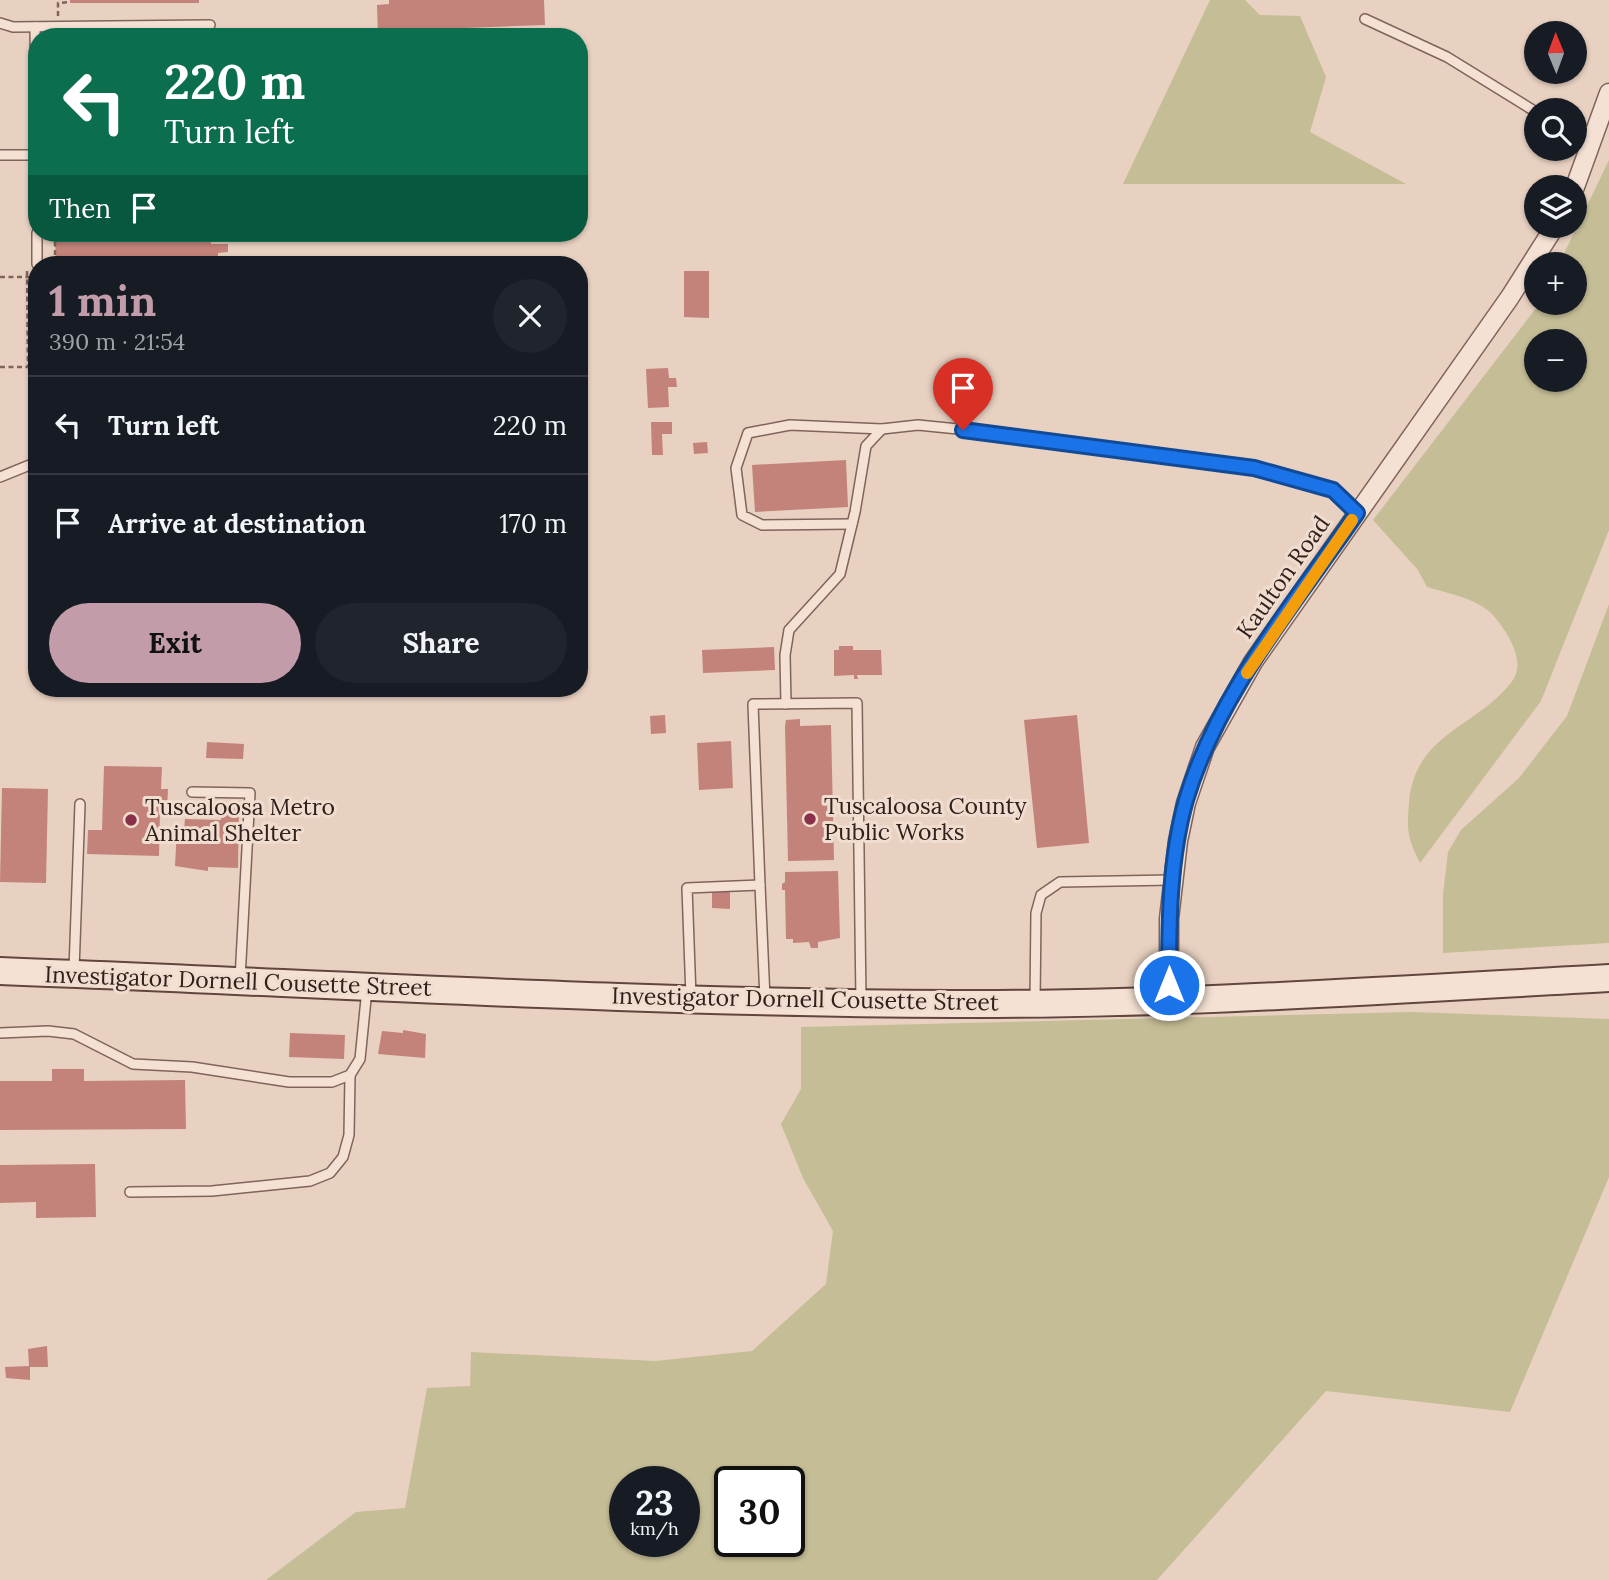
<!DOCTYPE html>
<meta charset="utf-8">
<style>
body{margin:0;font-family:Lora,serif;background:#20242c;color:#f1f3f6;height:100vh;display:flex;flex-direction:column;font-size:26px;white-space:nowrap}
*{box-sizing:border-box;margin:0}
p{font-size:23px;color:#9ea1a6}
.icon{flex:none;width:38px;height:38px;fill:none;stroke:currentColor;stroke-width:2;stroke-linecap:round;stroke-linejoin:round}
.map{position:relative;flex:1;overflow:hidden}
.panel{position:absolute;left:28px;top:256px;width:560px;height:441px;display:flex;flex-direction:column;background:#171b24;border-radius:28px;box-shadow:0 2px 5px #0004}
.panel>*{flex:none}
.guide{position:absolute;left:28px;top:28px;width:560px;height:214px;border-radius:28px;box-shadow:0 2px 5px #0004;background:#0b6e4f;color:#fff;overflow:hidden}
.needle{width:46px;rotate:359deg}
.fabs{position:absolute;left:1524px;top:21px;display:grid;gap:14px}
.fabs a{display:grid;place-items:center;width:63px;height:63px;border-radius:50%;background:#171b24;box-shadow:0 2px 5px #0004;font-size:35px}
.speed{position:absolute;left:609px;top:1466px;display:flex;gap:14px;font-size:35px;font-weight:700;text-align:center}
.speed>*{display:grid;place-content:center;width:91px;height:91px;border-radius:50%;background:#171b24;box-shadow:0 2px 5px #0004;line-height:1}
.speed small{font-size:18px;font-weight:400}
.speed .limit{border:4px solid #111;border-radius:10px;background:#fff;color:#111}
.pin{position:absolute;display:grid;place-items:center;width:60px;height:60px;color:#fff;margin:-72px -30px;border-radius:50% 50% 50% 0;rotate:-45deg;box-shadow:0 0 7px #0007}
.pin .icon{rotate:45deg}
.me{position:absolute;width:77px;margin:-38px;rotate:0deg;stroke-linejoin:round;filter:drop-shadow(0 0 5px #0008)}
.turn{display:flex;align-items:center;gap:24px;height:147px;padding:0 21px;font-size:32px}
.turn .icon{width:91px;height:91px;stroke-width:2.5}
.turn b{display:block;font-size:49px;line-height:60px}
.then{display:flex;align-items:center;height:66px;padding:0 21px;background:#0003;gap:14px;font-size:26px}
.round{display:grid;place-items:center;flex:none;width:74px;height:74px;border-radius:37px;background:#20242c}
.overview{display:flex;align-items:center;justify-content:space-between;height:119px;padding:0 21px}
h1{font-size:42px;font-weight:700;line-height:52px;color:#c29ca9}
.primary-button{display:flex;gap:14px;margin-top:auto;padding:14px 21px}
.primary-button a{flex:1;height:80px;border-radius:42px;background:#c29ca9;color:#111;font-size:28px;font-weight:700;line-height:80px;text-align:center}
.primary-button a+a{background:#20242c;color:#f1f3f6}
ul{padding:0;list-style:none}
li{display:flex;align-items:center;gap:21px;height:98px;padding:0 21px;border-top:2px solid #363941}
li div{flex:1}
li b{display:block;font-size:26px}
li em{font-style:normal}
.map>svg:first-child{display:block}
.green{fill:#c5bd96;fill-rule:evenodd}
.building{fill:#c3837a}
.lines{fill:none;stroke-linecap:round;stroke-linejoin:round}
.lane-casing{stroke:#80635a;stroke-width:12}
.street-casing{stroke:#80635a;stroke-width:21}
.secondary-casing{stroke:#62453e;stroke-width:30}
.path{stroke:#80635a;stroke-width:2.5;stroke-dasharray:5 3.5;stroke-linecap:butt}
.lane{stroke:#f4e1d3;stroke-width:9}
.street{stroke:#f4e1d3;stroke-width:18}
.secondary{stroke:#f4e1d3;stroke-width:26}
.route-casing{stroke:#114b97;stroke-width:18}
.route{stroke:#1a73e8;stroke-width:12}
.slow{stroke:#f59e0b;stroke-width:12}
.poi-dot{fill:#89314b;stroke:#f1ddcf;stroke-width:2.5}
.labels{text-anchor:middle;stroke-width:6;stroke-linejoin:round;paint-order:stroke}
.street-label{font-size:23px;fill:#31211d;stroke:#f1ddcf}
.poi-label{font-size:23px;fill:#31211d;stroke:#f1ddcf;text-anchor:start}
</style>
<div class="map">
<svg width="1609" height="1580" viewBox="0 0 1609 1580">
<rect width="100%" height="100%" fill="#e8d1c1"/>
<g class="green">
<polygon points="1210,0 1245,0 1260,15 1300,16 1326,77 1310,132 1406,184 1123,184"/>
<path d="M 1609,160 L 1609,530 L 1541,701 L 1420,863 C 1407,836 1407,832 1409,802 C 1415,732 1479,727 1513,680 C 1527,660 1505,628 1491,613 C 1475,598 1447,593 1427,587 L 1418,570 L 1373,520 L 1540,303 L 1575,303 L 1575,264 L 1559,264 ZM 1536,341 L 1575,341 L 1575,380 L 1536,380 Z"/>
<polygon points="1609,604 1609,943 1443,953 1443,895 1448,852 1461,830 1519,778 1567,716"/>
<path d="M 1411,1012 L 1609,1019 L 1609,1177 L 1510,1412 L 1326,1391 L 1157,1580 L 266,1580 L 356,1512 L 405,1508 L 427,1388 L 470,1386 L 471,1352 L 655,1361 L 752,1351 L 826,1284 L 833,1231 L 803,1178 L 781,1124 L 801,1089 L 801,1027 ZM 625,1482 L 684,1482 L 684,1542 L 625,1542 ZM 730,1482 L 789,1482 L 789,1542 L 730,1542 Z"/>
</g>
<g class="building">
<rect x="70" y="0" width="129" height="3"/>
<polygon points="389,0 544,0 545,25 464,28 464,37 378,37 377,5 389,4"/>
<polygon points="81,233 202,233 202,237 211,237 211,244 228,244 228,252 218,253 218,264 56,264 55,235"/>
<polygon points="684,271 709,271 709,318 684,317"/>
<polygon points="668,368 669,378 676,378 677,387 668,387 669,407 648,408 646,369"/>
<polygon points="651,422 672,422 672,434 662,434 663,455 652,455"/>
<polygon points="707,442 708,453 694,454 693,443"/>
<polygon points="846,460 848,507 755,512 752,465"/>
<polygon points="839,646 853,646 853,650 881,650 882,675 857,675 858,679 854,679 854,675 834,676 834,650 839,650"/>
<polygon points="774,647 775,670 703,673 702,650"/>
<polygon points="665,715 666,733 651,734 650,716"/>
<polygon points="1077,715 1089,843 1037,848 1024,720"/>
<polygon points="800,719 800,726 831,725 834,860 788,861 785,726 786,720"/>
<polygon points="731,741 733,788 699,790 697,743"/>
<polygon points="207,742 244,744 243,759 206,758"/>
<polygon points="104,766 162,767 161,789 168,789 167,811 160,810 159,856 87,854 88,830 102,830"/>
<polygon points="2,788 48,789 46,883 0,882"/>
<polygon points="222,807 239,808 238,868 208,867 208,871 175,866 177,828 184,829 185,819 221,820"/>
<polygon points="838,871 840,938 818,942 818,948 811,948 809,942 793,943 793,939 786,939 785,890 782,890 782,884 785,882 785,872"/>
<polygon points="712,892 730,892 730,909 712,908"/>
<polygon points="403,1030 426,1034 425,1058 378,1054 382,1031 403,1033"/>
<polygon points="290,1033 345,1035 344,1059 289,1057"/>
<polygon points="52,1069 84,1069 84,1081 185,1080 186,1129 0,1130 0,1081 52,1081"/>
<polygon points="95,1164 96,1217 36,1218 36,1202 0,1203 0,1165"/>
<polygon points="47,1346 48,1367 30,1367 30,1380 6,1378 5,1367 29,1366 28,1349"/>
</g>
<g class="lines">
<g class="lane-casing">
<g id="lane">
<polyline points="1365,19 1447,57 1536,112"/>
<polyline points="0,23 13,27 210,25"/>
<polyline points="35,27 37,206"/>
<polyline points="1575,127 1594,134"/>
<polyline points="0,155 36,155"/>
<polyline points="37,233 37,264"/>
<polyline points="0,477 37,462"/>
<polyline points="852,524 762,525 742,515 736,468 748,433 790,425 882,429 918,425 1008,434 1254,468 1333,490 1357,513"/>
<polyline points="786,704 785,655 789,630 840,574 855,512 866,446 882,429"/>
<polyline points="192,792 250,793 240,979"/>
<polyline points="760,885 753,704 857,703 861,1001"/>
<polyline points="74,970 80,804"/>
<polyline points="691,997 687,888 760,885 765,999"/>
<polyline points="1035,1001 1036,913 1041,895 1060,882 1172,880"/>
<polyline points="0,1033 48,1031 74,1034 133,1064 192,1067 289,1082 332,1082 350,1075 360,1059 367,989"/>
<polyline points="130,1192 212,1191 310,1181 330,1173 343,1157 349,1135 350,1075"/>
</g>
</g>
<g class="street-casing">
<g id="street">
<polyline points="1575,187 1609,93"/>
<polyline points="1169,1001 1169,919 1178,841 1186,803 1205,747 1253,662 1510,297 1555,226"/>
</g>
</g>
<g class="secondary-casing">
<path id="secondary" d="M 0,971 C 318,983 636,1003 954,1004 C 1173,1005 1391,990 1609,978"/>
</g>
<g class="path">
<polyline points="58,16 58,3 70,2"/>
<polyline points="55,233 55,264"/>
<polyline points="0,277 35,277"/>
<polyline points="0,367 28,367 27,270"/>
</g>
<use href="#lane" class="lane"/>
<use href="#street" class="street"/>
<use href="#secondary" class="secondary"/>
</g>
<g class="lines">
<g class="route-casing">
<path id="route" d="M 963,430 L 1254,468 L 1333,490 L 1357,513 C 1294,604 1218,693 1186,800 C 1169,860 1169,924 1169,985"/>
</g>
<use href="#route" class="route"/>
<polyline class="slow" points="1247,673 1352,520"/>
</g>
<g class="poi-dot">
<circle cx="810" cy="819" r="7"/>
<circle cx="131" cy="820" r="7"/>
</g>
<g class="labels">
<g class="street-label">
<text transform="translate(1283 577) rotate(-55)" y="8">Kaulton Road</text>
<text transform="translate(238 981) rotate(2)" y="8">Investigator Dornell Cousette Street</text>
<text transform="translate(805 999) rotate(1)" y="8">Investigator Dornell Cousette Street</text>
</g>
<g class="poi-label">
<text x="824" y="814">Tuscaloosa County<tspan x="824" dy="26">Public Works</tspan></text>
<text x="145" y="815">Tuscaloosa Metro<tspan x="145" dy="26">Animal Shelter</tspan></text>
</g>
</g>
</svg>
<div class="fabs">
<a><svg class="needle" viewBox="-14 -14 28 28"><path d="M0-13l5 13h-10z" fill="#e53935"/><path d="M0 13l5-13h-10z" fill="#9ea1a6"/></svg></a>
<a><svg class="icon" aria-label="search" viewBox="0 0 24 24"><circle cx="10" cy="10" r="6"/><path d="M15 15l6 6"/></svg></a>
<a><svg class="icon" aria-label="layers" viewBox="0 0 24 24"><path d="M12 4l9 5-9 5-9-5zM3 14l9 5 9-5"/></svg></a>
<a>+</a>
<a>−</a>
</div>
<div class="speed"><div>23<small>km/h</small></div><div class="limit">30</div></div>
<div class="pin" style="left:963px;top:430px;background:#d93025"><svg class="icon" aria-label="arrive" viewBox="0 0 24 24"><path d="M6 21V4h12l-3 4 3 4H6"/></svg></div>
<svg class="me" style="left:1169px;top:985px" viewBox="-20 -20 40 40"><circle r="17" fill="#1a73e8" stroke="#fff" stroke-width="3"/><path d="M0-11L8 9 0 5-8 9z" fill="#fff"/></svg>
<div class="guide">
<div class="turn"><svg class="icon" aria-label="left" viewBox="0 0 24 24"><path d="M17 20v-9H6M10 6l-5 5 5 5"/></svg><div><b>220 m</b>Turn left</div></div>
<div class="then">Then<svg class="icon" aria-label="arrive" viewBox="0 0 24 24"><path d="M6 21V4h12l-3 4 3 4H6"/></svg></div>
</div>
<section class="panel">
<div class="overview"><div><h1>1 min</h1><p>390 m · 21:54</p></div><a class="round"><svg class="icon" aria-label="close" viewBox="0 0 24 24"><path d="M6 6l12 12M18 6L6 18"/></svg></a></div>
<ul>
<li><svg class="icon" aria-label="left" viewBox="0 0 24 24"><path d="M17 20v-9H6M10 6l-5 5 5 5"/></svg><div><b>Turn left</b></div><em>220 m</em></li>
<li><svg class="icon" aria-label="arrive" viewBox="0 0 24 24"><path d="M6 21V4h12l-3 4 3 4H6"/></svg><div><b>Arrive at destination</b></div><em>170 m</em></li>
</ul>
<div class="primary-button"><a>Exit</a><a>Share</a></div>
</section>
</div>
